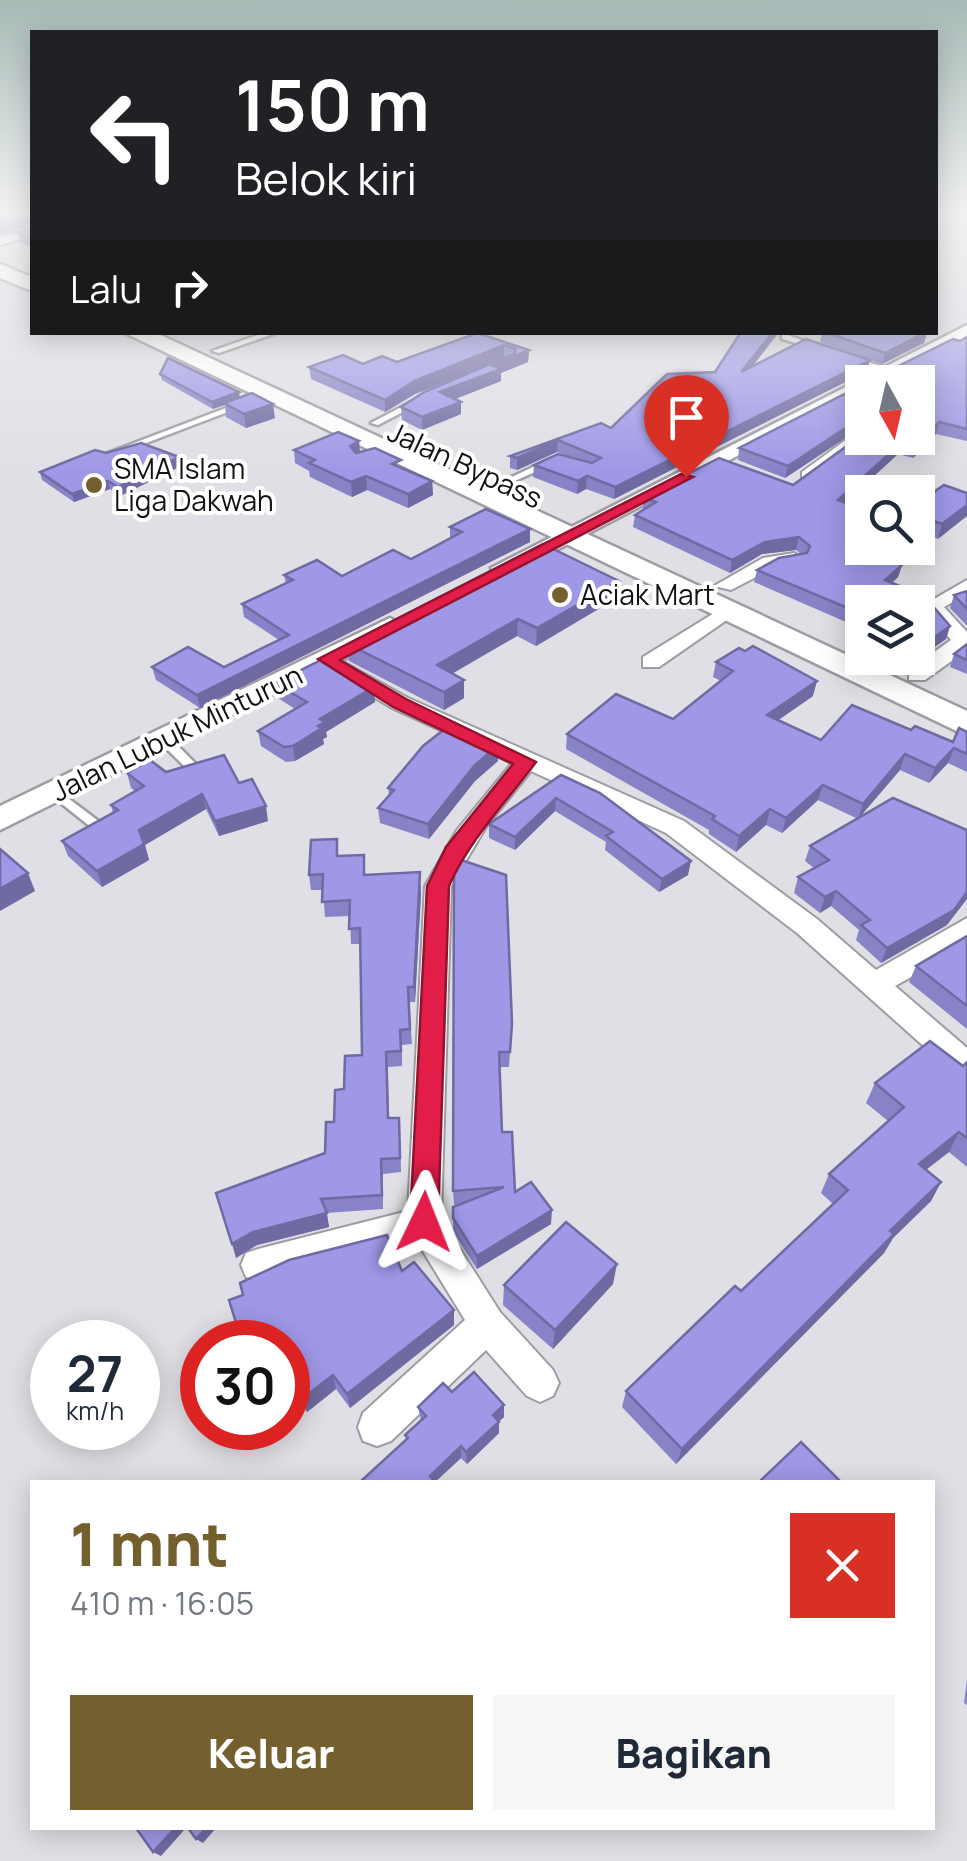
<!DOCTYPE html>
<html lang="id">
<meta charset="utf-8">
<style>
body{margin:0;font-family:Manrope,sans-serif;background:#f6f6f7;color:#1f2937;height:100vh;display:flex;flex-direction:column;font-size:38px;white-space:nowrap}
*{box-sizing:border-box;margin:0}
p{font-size:32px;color:#747a83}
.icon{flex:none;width:55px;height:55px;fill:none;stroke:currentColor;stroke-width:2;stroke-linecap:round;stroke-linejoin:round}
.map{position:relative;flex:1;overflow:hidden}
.panel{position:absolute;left:30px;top:1480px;width:905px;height:350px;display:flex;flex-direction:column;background:#fff;border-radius:0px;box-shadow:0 5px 25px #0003}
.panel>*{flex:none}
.guide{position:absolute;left:30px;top:30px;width:908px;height:305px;border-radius:0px;box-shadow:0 5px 25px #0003;background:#202124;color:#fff;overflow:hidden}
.needle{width:65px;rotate:172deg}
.fabs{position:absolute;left:845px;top:365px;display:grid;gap:20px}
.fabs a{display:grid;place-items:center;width:90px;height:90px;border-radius:0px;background:#fff;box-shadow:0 5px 25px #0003;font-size:50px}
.speed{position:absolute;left:30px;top:1320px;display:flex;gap:20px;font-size:50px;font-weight:700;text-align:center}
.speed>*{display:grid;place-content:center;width:130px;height:130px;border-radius:50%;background:#fff;box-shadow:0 5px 25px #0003;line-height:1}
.speed small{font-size:25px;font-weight:400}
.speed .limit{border:15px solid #d22;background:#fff;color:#111}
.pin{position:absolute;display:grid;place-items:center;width:85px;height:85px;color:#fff;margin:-102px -42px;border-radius:50% 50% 50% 0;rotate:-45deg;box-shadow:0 0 10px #0007}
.pin .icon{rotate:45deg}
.me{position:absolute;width:110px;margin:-55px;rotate:2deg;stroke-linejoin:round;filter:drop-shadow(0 0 8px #0008)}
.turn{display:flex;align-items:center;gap:35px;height:210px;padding:0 40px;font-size:45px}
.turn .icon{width:130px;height:130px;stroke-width:2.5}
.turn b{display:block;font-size:70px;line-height:85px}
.then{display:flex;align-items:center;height:95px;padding:0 40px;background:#0003;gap:20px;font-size:38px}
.round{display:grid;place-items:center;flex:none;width:105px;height:105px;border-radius:0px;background:#f6f6f7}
.overview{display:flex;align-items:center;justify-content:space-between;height:170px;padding:0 40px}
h1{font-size:60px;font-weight:800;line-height:75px;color:#74602f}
.action{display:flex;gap:20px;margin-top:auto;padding:20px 40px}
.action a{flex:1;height:115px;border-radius:0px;background:#74602f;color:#fff;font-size:40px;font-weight:800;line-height:115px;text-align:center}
.action a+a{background:#f6f6f7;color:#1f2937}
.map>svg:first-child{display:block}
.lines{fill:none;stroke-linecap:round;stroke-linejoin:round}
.service-casing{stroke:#9d9ca2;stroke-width:5}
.minor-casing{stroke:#9d9ca2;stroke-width:4}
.tertiary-casing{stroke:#9d9ca2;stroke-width:5}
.trunk-casing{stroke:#9d9ca2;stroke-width:5}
.service{fill:#fff;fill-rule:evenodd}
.minor{fill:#fff;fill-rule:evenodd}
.tertiary{fill:#fff;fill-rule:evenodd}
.trunk{fill:#fff;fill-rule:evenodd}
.wall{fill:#8883c7}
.shaded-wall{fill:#6f6aa2}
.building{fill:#9e98e7;stroke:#6f6aa2;stroke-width:2.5}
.route{fill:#e11d48;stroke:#92132f;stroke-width:2.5}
.poi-dot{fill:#74602f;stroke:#fff;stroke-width:4}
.labels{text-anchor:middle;stroke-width:8;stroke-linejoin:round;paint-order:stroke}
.far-street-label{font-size:28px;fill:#121214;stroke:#fff}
.far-poi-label{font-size:28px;fill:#121214;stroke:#fff;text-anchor:start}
</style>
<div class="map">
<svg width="967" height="1861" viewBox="0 0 967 1861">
<rect width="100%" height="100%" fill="#dfdfe5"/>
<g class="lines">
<g class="service-casing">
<g id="service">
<polygon points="267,332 279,332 219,353 212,351"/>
<polygon points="782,335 788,335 820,347 816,349 782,339"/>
<polygon points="851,357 891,369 892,371 888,373 848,361 848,357"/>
<polygon points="411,402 418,404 378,425 371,423"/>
<polygon points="239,403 246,405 107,458 100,456"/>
<polygon points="550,459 554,462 553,464 508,484 501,482"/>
<polygon points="166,737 170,738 199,767 201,770 199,773 191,773 162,744 160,741"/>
<polygon points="56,789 105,826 107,829 105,832 97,832 52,796 50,793 52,790"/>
</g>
</g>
<g class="minor-casing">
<g id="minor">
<polygon points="32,229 32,236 0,245 0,237"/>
<polygon points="862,428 862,438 867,438 814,480 802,480 802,472"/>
<polygon points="794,553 804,559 801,563 775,567 731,590 714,586 763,558"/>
<polygon points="967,580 967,594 944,607 967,632 967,650 925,680 909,680 909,670 951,640 922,606"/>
<polygon points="724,607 734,613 731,617 659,667 643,667 643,657"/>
<polygon points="327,653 408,698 684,821 817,919 876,970 967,918 967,946 895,986 967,1048 967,1078 956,1075 797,933 666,833 531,771 486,827 451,886 441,1219 500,1312 553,1370 559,1383 553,1396 540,1402 527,1396 486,1350 391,1441 377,1446 363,1441 358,1427 363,1413 465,1320 416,1240 258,1281 246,1277 241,1265 246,1253 258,1249 408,1211 425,886 457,830 512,763 392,708 319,664 316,659"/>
</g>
</g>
<g class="tertiary-casing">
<g id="tertiary">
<polygon points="967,325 967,337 878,382 862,382 862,391 512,573 494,573 491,568"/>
<polygon points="390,618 403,626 399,632 0,830 0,806"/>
</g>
</g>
<g class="trunk-casing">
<g id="trunk">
<polygon points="0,264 32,277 32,291 0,278"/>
<polygon points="123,332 154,332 967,711 967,736"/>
</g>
</g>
<use href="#service" class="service"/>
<use href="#minor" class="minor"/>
<use href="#tertiary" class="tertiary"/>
<use href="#trunk" class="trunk"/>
</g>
<g class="wall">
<polygon points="32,210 32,247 21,243 18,233 32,229"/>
<polygon points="741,332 779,332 753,366 867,371 614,499 586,489 577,494 533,477 534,465 567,456 557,452 517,470 510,468 510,456 601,423 611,428 715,372"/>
<polygon points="822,332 927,332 924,343 882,364 820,342"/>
<polygon points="477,333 529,350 528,362 501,373 501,381 455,399 461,402 461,414 422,430 402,420 401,407 505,358 415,394 385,412 311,379 309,367 397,362"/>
<polygon points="967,337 967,441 936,434 913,458 898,454 845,502 862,548 885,548 875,555 902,565 898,577 892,583 950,626 946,639 923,655 918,652 918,602 862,602 862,629 754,582 757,570 801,554 796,550 762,554 730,573 633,527 635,515 643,510 643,497 793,485 862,435 918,438 882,374"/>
<polygon points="160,374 240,398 275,418 246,428 226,417 225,405 213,409 162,380"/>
<polygon points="862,385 862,427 785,478 738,460 739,448"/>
<polygon points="359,441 360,452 432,481 433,495 408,508 367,490 352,497 310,477 309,471 295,463 294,450"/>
<polygon points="181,466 120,496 110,489 74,502 42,480 40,472"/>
<polygon points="918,492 931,494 967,493 938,539 918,531"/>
<polygon points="450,527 530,529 530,542 200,708 156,680 152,667 224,667 279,640 244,617 242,604 286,584 284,575 342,576 411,559 450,538"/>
<polygon points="967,591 967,626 950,608 954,595"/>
<polygon points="617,598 536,646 517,636 452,674 464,680 464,698 444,710 349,661 348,644"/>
<polygon points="967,644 967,674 950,667 954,654"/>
<polygon points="716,662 813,696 778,720 821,740 911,730 953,742 967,732 967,772 948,763 929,783 900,770 859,818 947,925 881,963 856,940 859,930 831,906 820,913 794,893 798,877 814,868 805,861 810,846 858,819 818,800 782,833 766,825 736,852 709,834 709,830 566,749 567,734 673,719 721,681 713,677"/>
<polygon points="275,683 375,702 326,732 327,737 323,739 324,744 295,761 286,762 261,746 258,731 295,709 278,698"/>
<polygon points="498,745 498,761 475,781 429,839 380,823 378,808 389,795 388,788"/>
<polygon points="166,772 239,783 268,821 219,836 206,809 145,845 149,860 102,887 68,856 62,841 113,813 111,805 135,791 131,788 127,773"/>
<polygon points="561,775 688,875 659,892 605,850 606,842 555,811 515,850 489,838 489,824"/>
<polygon points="339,856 365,875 421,893 415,1002 409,1002 412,1044 402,1045 402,1066 388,1067 389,1118 400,1132 401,1172 383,1174 383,1209 326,1213 329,1227 257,1245 236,1258 325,1153 344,1089 362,1055 360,944 351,944 350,916 325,917 323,890 311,890 309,875"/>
<polygon points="454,872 512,1023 509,1067 500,1067 502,1132 515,1192 551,1224 477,1269 453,1232 453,1207 461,1204 454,1205 453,1191"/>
<polygon points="967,936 967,1029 909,982 916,966"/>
<polygon points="967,1062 967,1167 949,1152 926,1170 941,1182 931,1201 893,1238 884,1253 676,1464 622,1407 626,1391 741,1291 833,1204 821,1193 829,1174 888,1121 866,1103 875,1083 963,1066"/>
<polygon points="402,1271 454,1325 350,1408 336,1389 307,1412 288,1384 288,1342"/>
<polygon points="613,1284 553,1349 503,1305 504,1285"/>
<polygon points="452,1392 504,1405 504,1417 499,1421 499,1433 467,1464 461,1458 435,1482 406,1440 405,1435 421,1420 418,1407"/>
<polygon points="967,1679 967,1705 964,1703"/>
</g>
<g class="shaded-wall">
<polygon points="29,216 31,225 0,235 0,224"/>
<polygon points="773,332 779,332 739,383 741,372"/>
<polygon points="927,332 924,343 882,364 885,353"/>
<polygon points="504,345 504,358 415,394 385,412 385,400 414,381"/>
<polygon points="529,350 528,362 501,373 501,381 440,405 440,392 491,365"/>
<polygon points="870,360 867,371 614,499 615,487"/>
<polygon points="239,392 240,399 213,409 212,402"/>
<polygon points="461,402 461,414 422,430 422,417"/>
<polygon points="273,404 275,418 246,428 244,414"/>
<polygon points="862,417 862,427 785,478 788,466"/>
<polygon points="939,422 936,434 913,458 916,446"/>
<polygon points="558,440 557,452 517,470 517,458"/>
<polygon points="359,441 360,455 352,459 350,446"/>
<polygon points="901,443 898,454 835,512 838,500"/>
<polygon points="179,457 181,466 120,496 118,487"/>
<polygon points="366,476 367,490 352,497 351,482"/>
<polygon points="587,476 586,489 577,494 578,481"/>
<polygon points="108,481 110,489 74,502 72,494"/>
<polygon points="432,481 433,495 408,508 408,494"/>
<polygon points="967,505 967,516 938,539 942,524"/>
<polygon points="530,529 530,542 200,708 197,695"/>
<polygon points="799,537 796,550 762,554 730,573 732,560 765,542"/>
<polygon points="873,548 885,548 864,565 867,553"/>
<polygon points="902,565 898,577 881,592 885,580"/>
<polygon points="619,581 617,598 536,646 537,628"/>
<polygon points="518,619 517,636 437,682 437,665"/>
<polygon points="950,626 946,639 923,655 928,642"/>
<polygon points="464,680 464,698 444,710 444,692"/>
<polygon points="817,681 813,696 764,730 767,715"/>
<polygon points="374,687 375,702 326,732 327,737 323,739 324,744 295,761 293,746 320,719"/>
<polygon points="498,745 498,761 475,781 429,839 428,824 474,766"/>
<polygon points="954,748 948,763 929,783 935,768"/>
<polygon points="905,754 900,770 858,819 863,804"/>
<polygon points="823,785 818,800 782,833 786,818"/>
<polygon points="202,794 206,809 145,845 149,860 102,887 97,871 139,830"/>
<polygon points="556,798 555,811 515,850 515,837"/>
<polygon points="266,806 268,821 219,836 215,821"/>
<polygon points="770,809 766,825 736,852 739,836"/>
<polygon points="691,861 688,875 659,892 662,879"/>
<polygon points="28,873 35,891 0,911 0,889"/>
<polygon points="420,878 421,893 415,1002 414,987"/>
<polygon points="836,891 831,906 820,913 825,897"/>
<polygon points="967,892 967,899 947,925 881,963 887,948"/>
<polygon points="959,1132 949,1152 908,1183 919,1164"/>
<polygon points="941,1182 931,1201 893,1238 884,1253 676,1464 682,1449 890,1231"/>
<polygon points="552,1210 551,1224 477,1269 477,1256"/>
<polygon points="327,1213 329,1227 257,1245 236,1258 232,1244 253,1232"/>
<polygon points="617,1264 613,1284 553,1349 555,1330"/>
<polygon points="454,1310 454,1325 350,1408 347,1394"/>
<polygon points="333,1375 336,1389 307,1412 303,1398"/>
<polygon points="504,1405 504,1417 493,1427 493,1415"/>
<polygon points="499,1422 499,1433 467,1464 466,1452"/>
<polygon points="461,1446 461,1458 435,1482 430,1476"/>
<polygon points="175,1828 186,1828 161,1856 153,1852"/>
<polygon points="206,1828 216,1828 203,1843 196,1839"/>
</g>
<g class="building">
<polygon points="0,210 32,210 32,228 29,216 0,224"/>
<polygon points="32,228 32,238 18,233"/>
<polygon points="741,332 773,332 741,372 806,339 870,360 615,487 587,476 578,481 534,465 558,454 592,463 601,458 558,440 517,458 510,456 601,423 611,428 667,374 715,372"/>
<polygon points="825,332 926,332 885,353"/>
<polygon points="477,333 529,350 491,365 501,369 440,392 461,402 422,417 401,407 424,392 514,354 516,349 504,345 414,381 385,400 309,367 343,355 363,364 382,356 397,362"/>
<polygon points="967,337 967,429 939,422 916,446 901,443 838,500 862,509 862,548 873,548 867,553 902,565 885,580 924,596 950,626 928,642 918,638 918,602 862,602 862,614 757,570 779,558 807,553 810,546 799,537 765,542 732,560 635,515 656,502 643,497 719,458 793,485 862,435 862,438 918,438 918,382 867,382 868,375 882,374 953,339 960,341"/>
<polygon points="168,358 239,392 212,402 160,374"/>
<polygon points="862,385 862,417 788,466 739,448"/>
<polygon points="252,393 273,404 244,414 224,403"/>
<polygon points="338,432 359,441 350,446 356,453 375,448 401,460 392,464 432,481 408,494 366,476 351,482 309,463 315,460 294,450"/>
<polygon points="141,443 179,457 118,487 108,481 72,494 40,472 95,450 106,453"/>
<polygon points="944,485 967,493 967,505 942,524 918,515 917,492 920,490 931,494"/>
<polygon points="486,509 530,529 197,695 152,667 188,647 224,667 289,635 242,604 293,580 284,575 317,560 342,576 393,550 411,559 462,532 450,527"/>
<polygon points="543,544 619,581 537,628 518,619 437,665 464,680 444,692 348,644"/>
<polygon points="967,591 967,609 954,595"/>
<polygon points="967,644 967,660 954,654"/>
<polygon points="753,646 817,681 767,715 821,740 852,705 911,730 915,726 953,742 959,728 967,732 967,754 954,748 935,768 905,754 863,804 823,785 786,818 770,809 739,836 712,819 715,816 567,734 616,694 673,719 733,671 716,662 739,648 745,651"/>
<polygon points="325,658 374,687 320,719 325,722 318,726 322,728 293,746 284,747 258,731 307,702 275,683"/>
<polygon points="451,724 498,745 474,766 428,824 378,808 394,790 388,788 423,746"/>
<polygon points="224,755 239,783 252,779 266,806 215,821 202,794 139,830 144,844 97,871 62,841 118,810 111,805 144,786 127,773 150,760 166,772"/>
<polygon points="561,775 600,793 691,861 662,879 606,836 613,832 556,798 515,837 489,824"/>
<polygon points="893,798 967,830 967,892 954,910 887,948 861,925 870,920 836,891 825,897 798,877 829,860 810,846"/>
<polygon points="337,839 337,856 364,855 364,875 420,872 414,987 408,987 410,1029 400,1030 401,1051 386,1052 388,1118 399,1118 400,1158 381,1159 382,1195 321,1199 327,1213 253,1232 232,1244 216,1193 325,1153 326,1122 334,1122 335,1090 344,1089 345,1056 362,1055 360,928 349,929 350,900 322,902 323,874 309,875 311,840"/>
<polygon points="0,849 28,873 0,889"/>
<polygon points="461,860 506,875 512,1023 510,1052 499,1052 502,1132 512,1132 515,1192 531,1182 552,1210 477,1256 453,1218 453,1207 504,1187 453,1191 454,872"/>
<polygon points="967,936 967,1006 916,966"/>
<polygon points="930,1041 963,1066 967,1062 967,1138 959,1132 919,1164 941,1182 890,1231 894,1234 682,1449 626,1391 735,1286 741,1291 848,1190 829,1174 904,1107 875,1083"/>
<polygon points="566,1222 617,1264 555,1330 504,1285"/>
<polygon points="387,1235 402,1271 414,1262 454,1310 347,1394 333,1375 303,1398 288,1376 288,1342 242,1342 229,1300 243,1295 240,1283 289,1260"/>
<polygon points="474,1372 504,1405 493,1415 499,1422 466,1452 461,1446 430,1476 435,1482 360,1482 408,1438 405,1435 426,1416 418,1407 443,1383 452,1392"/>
<polygon points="801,1442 841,1482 759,1482"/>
<polygon points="136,1828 175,1828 153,1852"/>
<polygon points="188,1828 206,1828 196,1839"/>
</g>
<linearGradient id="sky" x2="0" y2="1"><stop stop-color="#a7bab6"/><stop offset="0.45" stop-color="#f1f1f3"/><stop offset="1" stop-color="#f1f1f3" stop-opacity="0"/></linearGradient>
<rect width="967" height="471" fill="url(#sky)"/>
<path class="route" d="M 681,474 L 693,477 L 340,660 L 406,699 L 536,762 C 505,804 471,837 449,886 L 438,1222 L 434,1231 L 424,1234 L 414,1231 L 410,1222 L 427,886 L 446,847 L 513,764 L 393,707 L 318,659 Z"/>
<g class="poi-dot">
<circle cx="94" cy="485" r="10"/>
<circle cx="560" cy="595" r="10"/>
</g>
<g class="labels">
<g class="far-street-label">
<text transform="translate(465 465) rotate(25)" y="10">Jalan Bypass</text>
<text transform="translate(177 733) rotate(-26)" y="10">Jalan Lubuk Minturun</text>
</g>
<g class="far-poi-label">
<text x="114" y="479">SMA Islam<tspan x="114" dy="32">Liga Dakwah</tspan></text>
<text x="580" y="605">Aciak Mart</text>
</g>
</g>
</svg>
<div class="fabs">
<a><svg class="needle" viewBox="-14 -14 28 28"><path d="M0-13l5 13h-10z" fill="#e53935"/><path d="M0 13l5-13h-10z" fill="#747a83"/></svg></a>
<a><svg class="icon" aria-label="search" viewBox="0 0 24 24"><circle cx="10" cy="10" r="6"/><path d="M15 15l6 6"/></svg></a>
<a><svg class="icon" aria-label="layers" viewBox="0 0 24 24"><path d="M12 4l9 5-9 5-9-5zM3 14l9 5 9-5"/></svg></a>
</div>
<div class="speed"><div>27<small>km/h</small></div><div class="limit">30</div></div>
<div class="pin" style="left:686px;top:477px;background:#d93025"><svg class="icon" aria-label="arrive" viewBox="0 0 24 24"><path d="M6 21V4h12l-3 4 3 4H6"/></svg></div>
<svg class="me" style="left:424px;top:1222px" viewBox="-20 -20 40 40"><path d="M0-17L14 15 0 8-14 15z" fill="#e11d48" stroke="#fff" stroke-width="4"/></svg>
<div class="guide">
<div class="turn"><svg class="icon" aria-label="left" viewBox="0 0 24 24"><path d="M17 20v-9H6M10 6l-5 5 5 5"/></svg><div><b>150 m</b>Belok kiri</div></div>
<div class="then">Lalu<svg class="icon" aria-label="right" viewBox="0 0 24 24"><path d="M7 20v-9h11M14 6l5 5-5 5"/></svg></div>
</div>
<section class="panel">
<div class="overview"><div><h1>1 mnt</h1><p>410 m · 16:05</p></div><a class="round" style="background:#d93025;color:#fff"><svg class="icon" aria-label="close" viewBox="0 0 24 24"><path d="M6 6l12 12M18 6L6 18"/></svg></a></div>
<div class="action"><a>Keluar</a><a>Bagikan</a></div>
</section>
</div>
